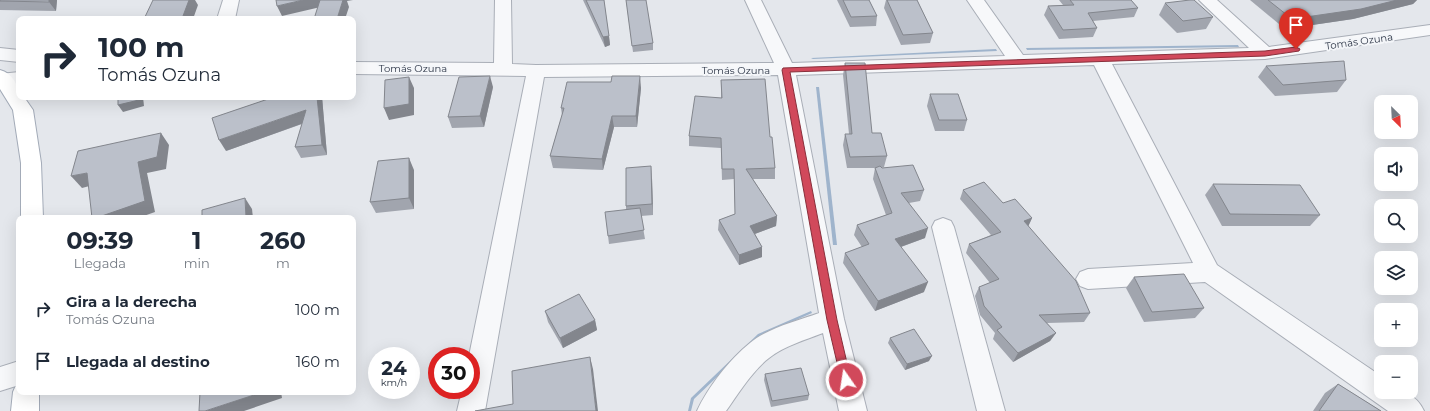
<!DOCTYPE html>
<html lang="es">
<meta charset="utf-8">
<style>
body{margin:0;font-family:Montserrat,sans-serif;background:#f2f2f3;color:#1f2937;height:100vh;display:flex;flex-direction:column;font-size:15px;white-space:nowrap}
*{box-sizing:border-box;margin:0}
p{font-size:13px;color:#747a83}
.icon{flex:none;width:22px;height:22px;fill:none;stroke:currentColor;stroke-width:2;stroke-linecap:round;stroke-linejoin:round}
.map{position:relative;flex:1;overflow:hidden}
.sheet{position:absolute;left:16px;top:215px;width:340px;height:180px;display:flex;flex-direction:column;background:#fff;border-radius:8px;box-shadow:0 4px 16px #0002}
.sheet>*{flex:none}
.hud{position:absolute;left:16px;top:16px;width:340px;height:84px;border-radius:8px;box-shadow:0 4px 16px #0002;background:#fff;color:#1f2937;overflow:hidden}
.needle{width:26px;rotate:156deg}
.fabs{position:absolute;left:1374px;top:95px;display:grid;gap:8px}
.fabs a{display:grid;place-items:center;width:44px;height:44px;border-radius:8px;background:#fff;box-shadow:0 4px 16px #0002;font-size:20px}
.speed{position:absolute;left:368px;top:347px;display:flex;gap:8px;font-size:20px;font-weight:700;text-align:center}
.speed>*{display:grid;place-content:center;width:52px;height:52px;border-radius:50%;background:#fff;box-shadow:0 4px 16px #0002;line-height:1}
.speed small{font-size:10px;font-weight:400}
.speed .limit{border:6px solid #d22;background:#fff;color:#111}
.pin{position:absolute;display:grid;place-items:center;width:34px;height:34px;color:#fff;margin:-41px -17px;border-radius:50% 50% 50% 0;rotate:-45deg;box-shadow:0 0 4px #0007}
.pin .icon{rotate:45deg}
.me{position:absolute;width:44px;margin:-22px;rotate:347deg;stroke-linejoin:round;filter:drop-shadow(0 0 3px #0008)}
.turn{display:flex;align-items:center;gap:14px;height:84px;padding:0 16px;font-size:18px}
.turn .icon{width:52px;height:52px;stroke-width:2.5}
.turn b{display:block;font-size:28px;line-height:34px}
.eta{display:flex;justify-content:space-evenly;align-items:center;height:68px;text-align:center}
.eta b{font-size:24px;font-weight:700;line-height:28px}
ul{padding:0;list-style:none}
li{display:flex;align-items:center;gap:12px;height:52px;padding:0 16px}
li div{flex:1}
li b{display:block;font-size:15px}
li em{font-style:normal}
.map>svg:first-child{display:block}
.water{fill:#9fb4cc}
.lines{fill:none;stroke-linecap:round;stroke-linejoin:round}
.minor-casing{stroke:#a9aeb7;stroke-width:2}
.major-casing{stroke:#a3abb8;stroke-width:2}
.minor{fill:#f7f8fa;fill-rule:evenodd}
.major{fill:#fff;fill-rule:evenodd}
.wall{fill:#a1a5ae}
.shaded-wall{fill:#83868d}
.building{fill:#bbc0ca;stroke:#83868d}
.route{fill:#d1495b;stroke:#882f3b}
.labels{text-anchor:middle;stroke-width:4;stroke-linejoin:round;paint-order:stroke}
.street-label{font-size:10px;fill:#2b3445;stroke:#f4f6f9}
</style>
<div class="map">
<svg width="1430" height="411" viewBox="0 0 1430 411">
<rect width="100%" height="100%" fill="#e4e7ec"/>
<g class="water">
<polygon points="1238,45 1239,47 1027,50 1026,48"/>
<polygon points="996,49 997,51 813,59 811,58"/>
<polygon points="816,87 819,87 837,245 833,245"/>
<polygon points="811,311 812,313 760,336 694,399 691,411 688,411 691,398 758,334"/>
</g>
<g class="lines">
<g class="minor-casing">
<g id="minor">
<polygon points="223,0 239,0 235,19 217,19"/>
<path d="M 495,0 L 511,0 L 512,64 L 536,65 L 774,63 L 745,0 L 761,0 L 792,63 L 1005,56 L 967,0 L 984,0 L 1023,55 L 1249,48 L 1199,0 L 1217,0 L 1269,47 L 1430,25 L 1430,35 L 1265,59 L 1112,64 L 1217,265 L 1381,376 L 1381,392 C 1400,392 1415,391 1424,411 L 1388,411 L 1205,282 L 1088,289 L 1080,286 L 1076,279 L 1080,272 L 1088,269 L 1193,263 L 1094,65 L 796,75 L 844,319 L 867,411 L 839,411 L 823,333 C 805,340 784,346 769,358 C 753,370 738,394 726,411 L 697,411 C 708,387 730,359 750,343 C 768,328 797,321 819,313 L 778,75 L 544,77 L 485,411 L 457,411 L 462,390 L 471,390 L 471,356 L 469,356 L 526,76 L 353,74 L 353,62 L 494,63 Z"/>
<polygon points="0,48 19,50 19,62 0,60"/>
<polygon points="19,72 19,84 0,84 0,74"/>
<polygon points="943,218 951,221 954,227 1005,411 977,411 932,227 935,221"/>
<polygon points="19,361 19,385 0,391 0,367"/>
</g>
</g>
<g class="major-casing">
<g id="major">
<path d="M 0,70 C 12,73 19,85 19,97 L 24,97 L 33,110 L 41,163 L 43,218 L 21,218 L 21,163 L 13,110 L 0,89 Z"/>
<polygon points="19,382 19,392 39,392 39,411 11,411 13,392 17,383"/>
</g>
</g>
<use href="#minor" class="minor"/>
<use href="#major" class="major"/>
</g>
<g class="wall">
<polygon points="0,0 57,0 56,11 0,10"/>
<polygon points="583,0 604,0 610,45 605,47"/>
<polygon points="626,0 653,43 653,50 633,52"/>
<polygon points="837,0 869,0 877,16 876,26 850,27"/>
<polygon points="886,0 917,0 933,33 930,43 901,45 884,8"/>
<polygon points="1059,0 1131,0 1138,8 1134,17 1093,21 1097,28 1093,37 1059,39 1044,15 1048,6 1063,5"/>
<polygon points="1250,0 1417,0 1413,4 1353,19 1285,29"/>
<polygon points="1165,3 1213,17 1206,29 1177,33 1159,15"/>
<polygon points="845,63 872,133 887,156 884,167 881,168 924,190 920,201 909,203 925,238 901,247 924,292 875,311 843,263 845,253 862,247 854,235 857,225 886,215 873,179 875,168 877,168 847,168 843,145 845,134 849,134 843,75"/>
<polygon points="1266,66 1346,80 1337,92 1275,96 1258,77"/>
<polygon points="721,80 770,137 775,168 775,179 753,179 777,216 776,226 755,234 762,247 762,257 739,265 718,230 719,220 735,214 734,179 722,180 721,148 689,146 689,136 721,98"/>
<polygon points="493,87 484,127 452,128 448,117"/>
<polygon points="641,88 637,127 614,127 603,170 553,168 550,156 562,115 561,108"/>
<polygon points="930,94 967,120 964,131 935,131 927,106"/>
<polygon points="322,97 327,155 301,158 295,147 302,124 226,151"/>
<polygon points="414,170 414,209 376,213 370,202"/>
<polygon points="652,178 653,215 641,216 645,239 609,244 608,236 626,209 626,206"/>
<polygon points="1213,184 1320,215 1310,226 1222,226 1205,195"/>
<polygon points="963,190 1003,203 1032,218 1028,226 1090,313 1084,322 1047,323 1056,333 1050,341 1013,362 993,339 995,333 980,315 975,296 979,287 990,283 966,253 969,244 991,235 960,199"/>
<polygon points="1134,277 1204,308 1195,318 1144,322 1126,288"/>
<polygon points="545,311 595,320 597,330 563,348 548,322"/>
<polygon points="890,338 929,361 905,370 888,343"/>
<polygon points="765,374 809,395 808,400 771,407 764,380"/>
<polygon points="1338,384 1381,411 1313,411 1325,393"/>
</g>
<g class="shaded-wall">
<polygon points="49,0 57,0 56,11 49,2"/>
<polygon points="189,0 195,0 198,5 193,19 180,19"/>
<polygon points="303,0 353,0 347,1 349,7 345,19 337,19 342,2 282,16 277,6"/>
<polygon points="1397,0 1417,0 1413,4 1353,19 1285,29 1292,19"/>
<polygon points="609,36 610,45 605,47 603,37"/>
<polygon points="490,76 493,87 484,127 480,116"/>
<polygon points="640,76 641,88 637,127 636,116"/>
<polygon points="409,77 414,88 414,115 389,120 384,108"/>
<polygon points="139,97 143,97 144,106 123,112 118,105"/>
<polygon points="317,97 322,97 327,155 322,145"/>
<polygon points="306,110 312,120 226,151 219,140"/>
<polygon points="612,116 614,127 603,170 602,159"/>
<polygon points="161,133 169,145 166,169 147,173 155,212 138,218 96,218 138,162"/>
<polygon points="409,158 414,170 414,209 409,198"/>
<polygon points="651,166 652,178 653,215 652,204"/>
<polygon points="87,173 97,184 82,188 71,176"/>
<polygon points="245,198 252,209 253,218 246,218"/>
<polygon points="777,216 776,226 749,236 750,226"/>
<polygon points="1032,218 1028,227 1024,221"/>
<polygon points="928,228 925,238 892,250 895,239"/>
<polygon points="762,247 762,257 739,265 739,255"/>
<polygon points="928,282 924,292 875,311 878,301"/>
<polygon points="595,320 597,330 563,348 560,338"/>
<polygon points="1056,333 1050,341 1013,362 1018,353"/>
<polygon points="932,356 929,361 905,370 907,364"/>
<polygon points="590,357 593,369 598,411 596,411"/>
<polygon points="263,392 281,392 282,398 244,411 205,411"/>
</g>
<g class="building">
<polygon points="0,0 49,0 49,2 0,1"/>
<polygon points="153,0 189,0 183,16 180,19 144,19"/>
<polygon points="276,0 303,0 277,6"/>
<polygon points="320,0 343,0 337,19 314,19"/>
<polygon points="586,0 604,0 609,36 603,37"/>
<polygon points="626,0 646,0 653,43 632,46"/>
<polygon points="843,0 869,0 877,16 851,17"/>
<polygon points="887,0 917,0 933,33 903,35"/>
<polygon points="1070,0 1131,0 1138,8 1088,13 1097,28 1063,30 1048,6 1074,5"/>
<polygon points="1190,0 1194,0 1213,17 1183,21 1165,3"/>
<polygon points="1268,0 1397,0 1361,9 1292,19"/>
<polygon points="1344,61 1346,80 1283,85 1266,66"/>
<polygon points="845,63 865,63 872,133 881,133 887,156 850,157 845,134 852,134"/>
<polygon points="490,76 480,116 448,117 459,77"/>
<polygon points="612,76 640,76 636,116 612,116 602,159 550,156 564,108 561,108 567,82 611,82"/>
<polygon points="409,77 409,104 384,108 385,80"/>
<polygon points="765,79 770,137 772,137 775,168 746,169 777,216 750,226 762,247 739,255 719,220 735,214 734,169 722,169 721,138 689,136 695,96 722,98 721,80"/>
<polygon points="930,94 958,94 967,120 939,120"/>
<polygon points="118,97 139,97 139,100 118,105"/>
<polygon points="274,97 317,97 322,145 295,147 306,110 219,140 212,118"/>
<polygon points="161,133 157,157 138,162 145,201 96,218 92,218 87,173 71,176 78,151"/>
<polygon points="409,158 409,198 370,202 378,161"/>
<polygon points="913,165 924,190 901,193 928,228 895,239 928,282 878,301 845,253 869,244 857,225 892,213 875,168 880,166 882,168"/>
<polygon points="651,166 652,204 626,206 626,168"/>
<polygon points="984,182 1003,203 1015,199 1032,218 1024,221 1076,281 1090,313 1039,315 1056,333 1018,353 997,330 1002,327 984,306 979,287 999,279 969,244 1001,232 963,190"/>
<polygon points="1213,184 1300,185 1320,215 1230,214"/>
<polygon points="245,198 246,218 202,218 202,210"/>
<polygon points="640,208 644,230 608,236 605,212"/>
<polygon points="1184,274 1204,308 1152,312 1134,277"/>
<polygon points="579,294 595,320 560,338 545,311"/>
<polygon points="914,329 932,356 907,364 890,338"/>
<polygon points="590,357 596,411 475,411 513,404 512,371"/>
<polygon points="801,368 809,395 772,401 765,374"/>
<polygon points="1338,384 1381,411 1319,411"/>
<polygon points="200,392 263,392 205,411 199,411"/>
</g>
<polygon class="route" points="1296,47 1300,49 1299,51 1265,56 790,72 837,320 851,380 850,384 846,385 842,384 827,320 782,70 783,68 1265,51"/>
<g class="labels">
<g class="street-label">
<text transform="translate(1359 41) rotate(-8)" y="4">Tomás Ozuna</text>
<text x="413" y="72">Tomás Ozuna</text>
<text x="736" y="74">Tomás Ozuna</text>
</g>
</g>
</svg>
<div class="fabs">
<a><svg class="needle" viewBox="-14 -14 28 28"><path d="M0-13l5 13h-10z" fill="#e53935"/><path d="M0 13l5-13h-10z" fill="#747a83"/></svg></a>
<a><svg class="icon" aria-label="sound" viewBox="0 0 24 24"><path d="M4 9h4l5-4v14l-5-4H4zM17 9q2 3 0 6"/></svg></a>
<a><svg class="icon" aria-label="search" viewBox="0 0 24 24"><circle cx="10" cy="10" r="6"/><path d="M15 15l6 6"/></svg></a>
<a><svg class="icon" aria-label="layers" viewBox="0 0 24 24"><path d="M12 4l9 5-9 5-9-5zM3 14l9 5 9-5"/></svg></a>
<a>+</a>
<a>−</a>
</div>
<div class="speed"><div>24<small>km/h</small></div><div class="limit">30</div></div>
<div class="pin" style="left:1296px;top:49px;background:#d93025"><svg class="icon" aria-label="arrive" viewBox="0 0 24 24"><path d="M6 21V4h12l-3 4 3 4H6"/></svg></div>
<svg class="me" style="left:846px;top:380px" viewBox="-20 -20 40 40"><circle r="17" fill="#d1495b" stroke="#fff" stroke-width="3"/><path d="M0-11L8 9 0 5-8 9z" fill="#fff"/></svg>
<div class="hud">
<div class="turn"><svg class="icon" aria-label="right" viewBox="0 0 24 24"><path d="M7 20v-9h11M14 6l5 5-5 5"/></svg><div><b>100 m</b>Tomás Ozuna</div></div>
</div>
<section class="sheet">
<div class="eta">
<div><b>09:39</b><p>Llegada</p></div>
<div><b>1</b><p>min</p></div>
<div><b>260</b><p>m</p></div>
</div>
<ul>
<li><svg class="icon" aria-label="right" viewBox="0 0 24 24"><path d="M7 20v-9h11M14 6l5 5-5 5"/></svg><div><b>Gira a la derecha</b><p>Tomás Ozuna</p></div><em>100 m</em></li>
<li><svg class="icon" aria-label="arrive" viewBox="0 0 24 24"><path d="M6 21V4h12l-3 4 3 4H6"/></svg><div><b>Llegada al destino</b></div><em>160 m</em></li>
</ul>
</section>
</div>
